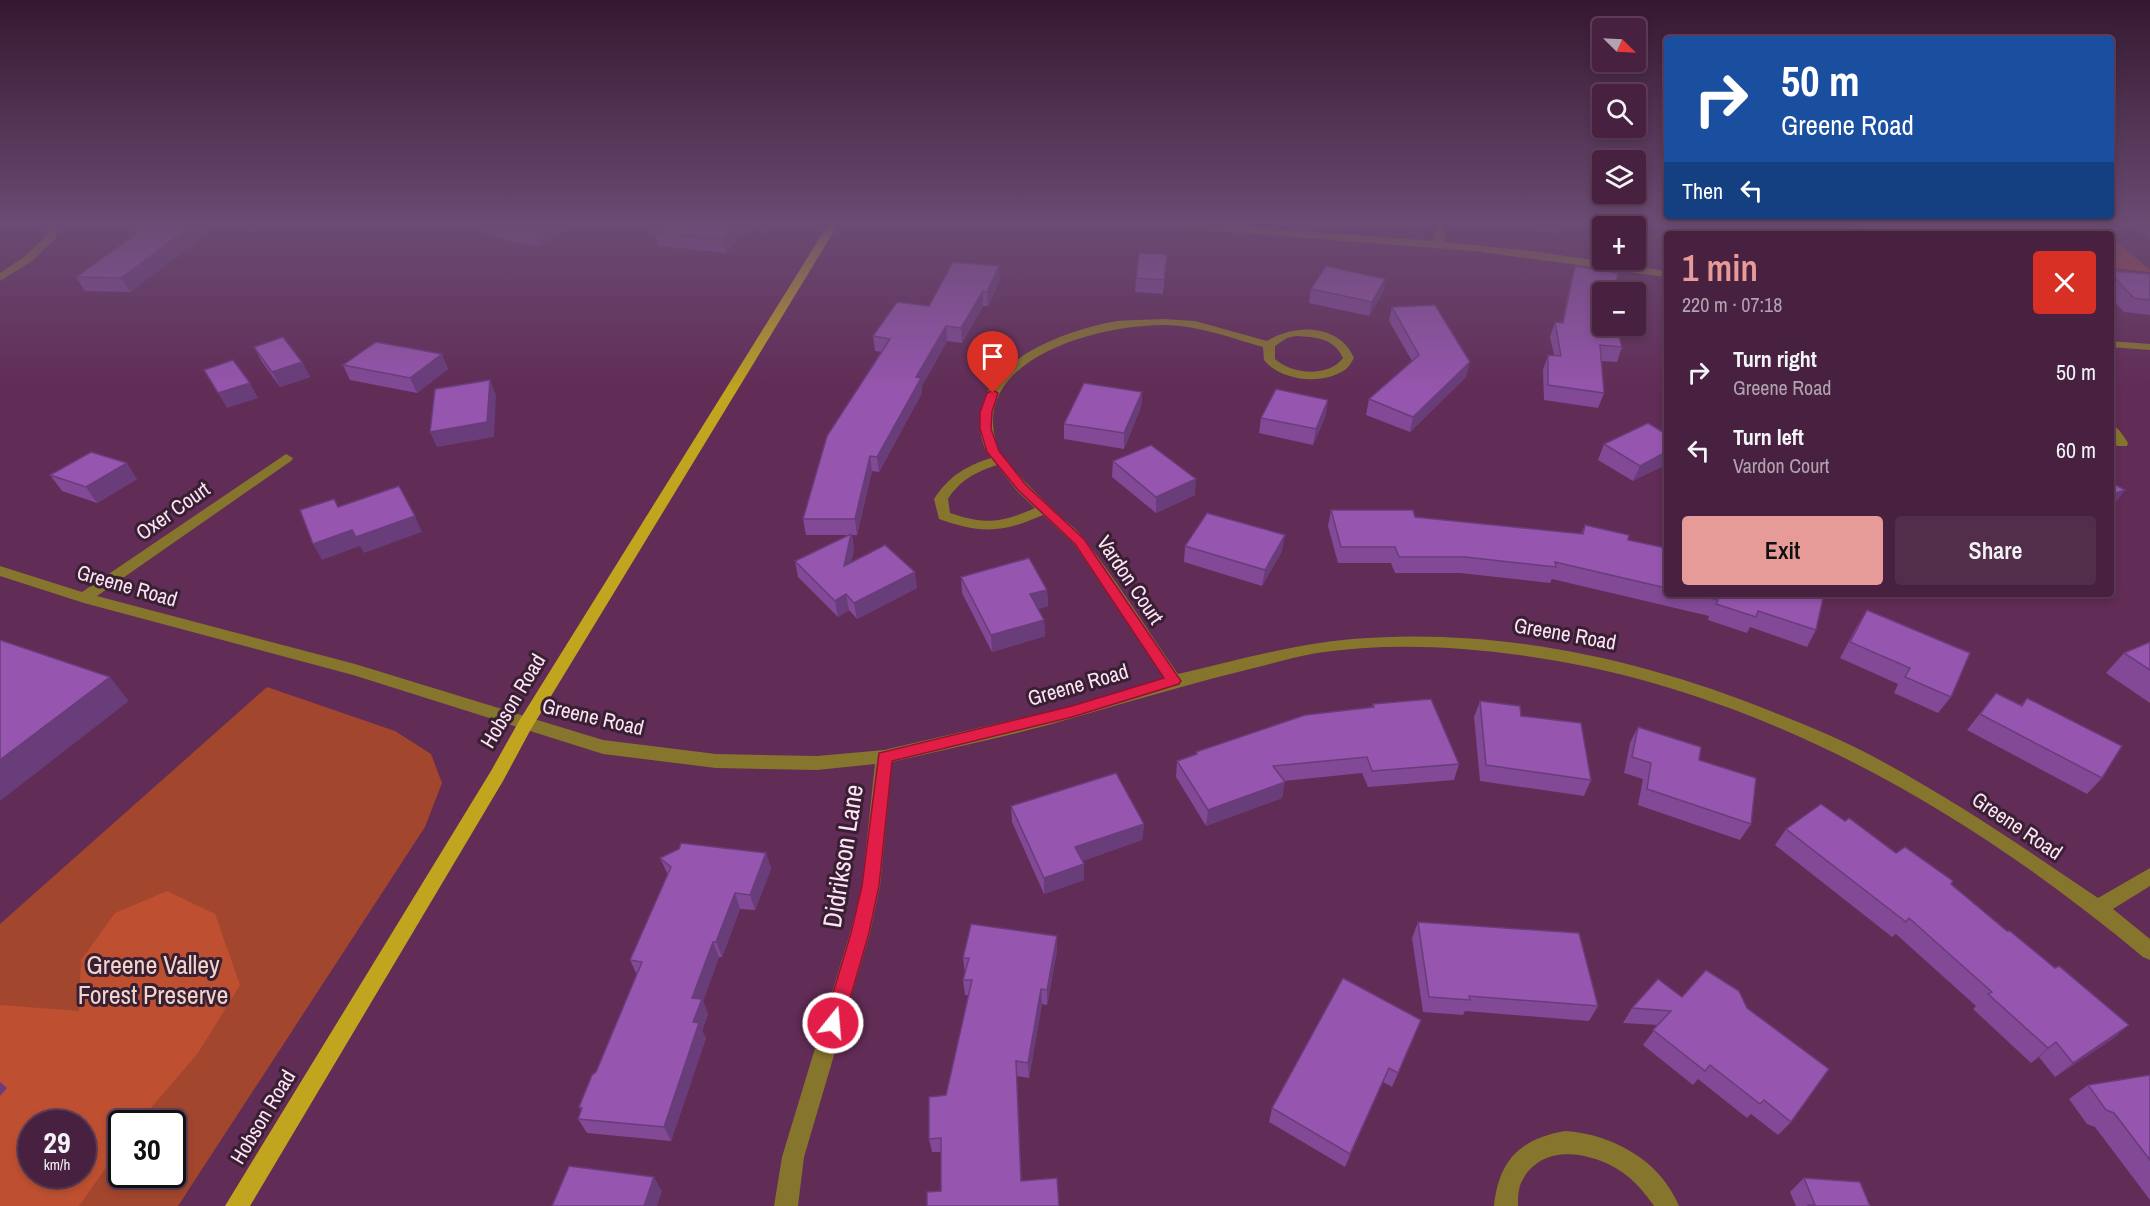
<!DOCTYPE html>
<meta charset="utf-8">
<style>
body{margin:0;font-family:"Archivo Narrow",sans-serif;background:#532e4b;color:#f1f3f6;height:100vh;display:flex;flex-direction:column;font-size:22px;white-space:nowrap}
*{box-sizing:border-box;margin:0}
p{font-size:20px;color:#b1a3b1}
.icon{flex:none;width:33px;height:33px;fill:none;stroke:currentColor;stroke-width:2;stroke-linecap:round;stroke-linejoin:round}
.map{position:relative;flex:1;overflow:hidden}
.sheet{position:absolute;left:1664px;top:231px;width:450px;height:366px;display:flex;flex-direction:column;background:#492140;border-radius:6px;box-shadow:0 3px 9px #0003,0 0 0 2px #613e59}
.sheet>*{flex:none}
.guide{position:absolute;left:1664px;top:36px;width:450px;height:183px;border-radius:6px;box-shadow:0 3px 9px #0003,0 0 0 2px #613e59;background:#1a4fa0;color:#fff;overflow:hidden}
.needle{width:39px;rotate:114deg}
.tools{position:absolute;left:1592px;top:18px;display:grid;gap:12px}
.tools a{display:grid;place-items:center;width:54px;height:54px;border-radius:6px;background:#492140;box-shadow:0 3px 9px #0003,0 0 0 2px #613e59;font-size:30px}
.speed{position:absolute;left:18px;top:1110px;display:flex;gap:12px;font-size:30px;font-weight:700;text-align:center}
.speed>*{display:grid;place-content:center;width:78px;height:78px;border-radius:50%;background:#492140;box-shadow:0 3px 9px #0003,0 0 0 2px #613e59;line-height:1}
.speed small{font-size:15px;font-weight:400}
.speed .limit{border:3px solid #111;border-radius:9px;background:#fff;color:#111}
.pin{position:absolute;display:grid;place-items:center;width:51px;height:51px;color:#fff;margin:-62px -26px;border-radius:50% 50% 50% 0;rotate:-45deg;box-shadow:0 0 6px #0007}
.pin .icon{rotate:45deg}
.me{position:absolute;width:66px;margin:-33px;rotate:17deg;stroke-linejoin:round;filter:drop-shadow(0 0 4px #0008)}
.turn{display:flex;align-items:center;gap:21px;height:126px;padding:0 18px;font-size:27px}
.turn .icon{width:78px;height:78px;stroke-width:2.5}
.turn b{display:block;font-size:42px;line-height:51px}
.then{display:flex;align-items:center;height:57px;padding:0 18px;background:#0003;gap:12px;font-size:22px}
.round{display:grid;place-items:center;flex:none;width:63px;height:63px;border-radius:6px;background:#532e4b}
.head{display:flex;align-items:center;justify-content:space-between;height:102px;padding:0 18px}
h1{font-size:36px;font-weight:600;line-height:45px;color:#e69b98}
.primary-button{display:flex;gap:12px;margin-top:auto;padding:12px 18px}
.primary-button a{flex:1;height:69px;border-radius:6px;background:#e69b98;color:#111;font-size:24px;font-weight:600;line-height:69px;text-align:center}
.primary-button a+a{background:#532e4b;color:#f1f3f6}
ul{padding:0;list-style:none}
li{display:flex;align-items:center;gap:18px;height:78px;padding:0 18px}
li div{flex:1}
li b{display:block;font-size:22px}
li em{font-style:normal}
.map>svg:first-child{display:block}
.green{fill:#a2462d;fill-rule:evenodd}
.forest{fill:#be5031;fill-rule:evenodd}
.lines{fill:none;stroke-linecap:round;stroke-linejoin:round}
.minor{fill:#86752c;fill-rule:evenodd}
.major{fill:#c1a51e;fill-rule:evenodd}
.wall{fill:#814996}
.shaded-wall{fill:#693c7a}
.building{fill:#9655ae;stroke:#693c7a;stroke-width:1.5}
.route{fill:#e11d48;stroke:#92132f;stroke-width:1.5}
.labels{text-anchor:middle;stroke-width:6;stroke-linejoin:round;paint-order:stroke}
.street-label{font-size:21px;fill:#fee3f6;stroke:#382032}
.near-street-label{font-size:26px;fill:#fee3f6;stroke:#382032}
.near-park-label{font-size:26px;fill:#f2d4cb;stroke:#382032}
</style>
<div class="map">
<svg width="2150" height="1206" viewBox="0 0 2150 1206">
<rect width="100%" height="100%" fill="#612c56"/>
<g class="green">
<polygon points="1843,223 2096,223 2109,234 1910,234"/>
<polygon points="2110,236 2150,270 2150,272 2111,268"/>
<path d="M 267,687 L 395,731 L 431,754 L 442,783 L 425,827 L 178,1206 L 0,1206 L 0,924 ZM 32,1124 L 82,1124 L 82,1174 L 32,1174 ZM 122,1124 L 172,1124 L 172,1174 L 122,1174 Z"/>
</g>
<path class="forest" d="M 167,891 L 215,914 L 240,985 L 198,1053 L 138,1123 L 122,1124 L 121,1146 L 79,1206 L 0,1206 L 0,1005 L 79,1011 L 81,960 L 115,913 ZM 32,1124 L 82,1124 L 82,1174 L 32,1174 Z"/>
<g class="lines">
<g class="minor">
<polygon points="47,223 57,223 56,238 32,261 0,281 0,273 24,257 47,235"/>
<polygon points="1147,223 1195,223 1435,241 1434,223 1444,223 1445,242 1539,252 1666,271 1666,277 1474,251 1152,226"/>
<path d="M 1165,319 L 1195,321 L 1267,341 C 1295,323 1340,324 1354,358 C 1352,361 1349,367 1346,369 C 1323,386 1281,381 1264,360 L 1263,347 C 1231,338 1200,326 1166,325 C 1101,324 965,358 998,448 C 1001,455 1007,461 1011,466 C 1026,484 1042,499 1059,515 C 1068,523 1078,530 1085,540 C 1118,582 1147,630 1178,674 C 1235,661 1293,644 1352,639 C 1496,627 1640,658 1773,712 C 1808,726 1843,740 1876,758 C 1954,800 2026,849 2098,898 L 2150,868 L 2150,886 L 2113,909 L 2150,939 L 2150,960 L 2143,957 C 1965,808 1753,686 1519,655 C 1453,646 1384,643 1317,653 C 1298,656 1278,662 1258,667 C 1197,682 1137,699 1076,717 C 1016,735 953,747 892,762 L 880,886 L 870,933 L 804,1157 L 798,1206 L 774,1206 L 782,1157 L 850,933 L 862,886 L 875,764 L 817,770 L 716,768 L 603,754 L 353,675 L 84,603 L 0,576 L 0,566 L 82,592 L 286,454 L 293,458 L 291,461 L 97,596 L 355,664 L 603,740 L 716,754 L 817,756 L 884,750 L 1072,706 L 1164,678 L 1074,544 L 1043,515 C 1002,533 981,534 939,519 L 934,499 C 949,476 966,466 991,458 C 979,443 977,420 983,402 C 1001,355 1060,334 1106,323 C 1124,319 1146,320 1165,319 ZM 1296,336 C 1316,337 1334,338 1343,358 C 1328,378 1291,374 1275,359 L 1275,346 L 1287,338 ZM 997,465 L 1017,491 L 1035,508 C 1002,523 985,525 950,513 L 948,499 C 960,480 976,472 997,465 Z"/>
<polygon points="2110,341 2150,344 2150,350 2110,347"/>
<path d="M 2110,424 C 2118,426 2124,437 2128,443 L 2127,446 L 2117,446 L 2110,437 Z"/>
<path d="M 1565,1131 C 1612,1134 1660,1160 1679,1206 L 1654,1206 C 1645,1193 1635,1181 1622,1172 C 1591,1151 1540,1142 1521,1183 C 1518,1190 1518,1199 1518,1206 L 1494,1206 C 1499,1161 1519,1139 1565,1131 Z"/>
</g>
<polygon class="major" points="829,223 839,223 531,729 503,781 250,1206 225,1206 491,771 519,721"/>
</g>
<g class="wall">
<polygon points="460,223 573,223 540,246 511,242"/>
<polygon points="664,223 747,223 748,229 726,253 658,246 654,232"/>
<polygon points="1527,223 1562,223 1559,233 1526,229"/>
<polygon points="2134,223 2150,223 2150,240"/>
<polygon points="208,233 130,292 85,291 76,277"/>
<polygon points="1167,254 1163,294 1135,292 1136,278"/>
<polygon points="1575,266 1602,292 1622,347 1617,362 1601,361 1604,393 1598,408 1544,400 1543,370 1548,355 1554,355 1550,337 1555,322 1562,323 1571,280"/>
<polygon points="2110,271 2150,274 2150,315 2124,312 2110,297"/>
<polygon points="1385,279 1383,293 1369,316 1309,303 1311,289"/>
<polygon points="1000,280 988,306 983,306 962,343 947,341 922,386 922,393 879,472 872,471 857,535 852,535 854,550 851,562 917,588 857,619 849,610 838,617 798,577 795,561 848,535 806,535 803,519 882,352 875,351 873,336"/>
<polygon points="1392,307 1466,377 1410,432 1366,415 1369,399 1412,361 1389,321"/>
<polygon points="254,347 302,362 310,377 280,387 262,362"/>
<polygon points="343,365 448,369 417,393 350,380"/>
<polygon points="1142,392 1141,407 1124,449 1064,439 1064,424"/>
<polygon points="1326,415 1313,445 1259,433 1261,418"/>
<polygon points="1666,434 1633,481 1598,460 1604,444"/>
<polygon points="1113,461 1195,495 1156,513 1112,477"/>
<polygon points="50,475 137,479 97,503 62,491"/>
<polygon points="1331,510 1415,517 1581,534 1585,525 1628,540 1666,548 1666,594 1824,594 1816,630 1807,647 1750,627 1747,633 1708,620 1709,616 1552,579 1550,583 1460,573 1395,573 1391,563 1338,563 1328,526"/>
<polygon points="1185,546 1282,551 1262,586 1184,562"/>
<polygon points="961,577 1047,590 1048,606 1038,609 1044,620 1045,636 992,652 962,593"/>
<polygon points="1867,610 1951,697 1938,713 1894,693 1898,684 1840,658 1857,626"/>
<polygon points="2150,642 2150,703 2106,673 2124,653"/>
<polygon points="1996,693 2021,705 2027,698 2102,778 2087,794 1967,730"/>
<polygon points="1480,701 1521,716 1591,780 1584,796 1480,781 1474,717"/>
<polygon points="1373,704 1459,764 1454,780 1368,787 1362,773 1284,781 1282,798 1206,826 1176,777 1177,761 1196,755 1196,752 1372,707"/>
<polygon points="1638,727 1699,760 1751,824 1740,840 1638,805 1643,779 1624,773 1630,743"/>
<polygon points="1011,806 1144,824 1142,840 1082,861 1084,864 1084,880 1044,894 1012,822"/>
<polygon points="1845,821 1896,853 1951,884 2007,931 2129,1025 2111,1040 2055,1077 2039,1057 2031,1063 1973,1009 1976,1006 1896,934 1892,937 1775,845 1786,829"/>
<polygon points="766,853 771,869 755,910 740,909 722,957 719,957 703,1001 708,1014 702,1031 706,1038 671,1141 587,1133 578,1119 581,1110 579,1107 596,1072 637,975 630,960 668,875 660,858"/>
<polygon points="1418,922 1598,1006 1589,1021 1465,1011 1463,1015 1423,1012 1412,938"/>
<polygon points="1057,936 1057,951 1047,1005 1042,1004 1029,1078 1017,1076 941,1191 941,1152 932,1152 929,1139 946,1095 969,995 965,995 963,980 965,973 963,958"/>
<polygon points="1658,979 1791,1122 1778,1135 1751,1114 1747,1118 1698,1079 1693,1085 1643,1045 1658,1025 1623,1023 1632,1008"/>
<polygon points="1415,1035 1392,1087 1383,1082 1345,1167 1269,1122 1272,1108"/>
<polygon points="2150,1075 2150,1200 2095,1127 2087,1124 2069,1099 2088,1085"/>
<polygon points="1804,1178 1870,1206 1796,1206 1790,1192"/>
</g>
<g class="shaded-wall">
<polygon points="195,223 203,223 208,233 130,292 121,278"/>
<polygon points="549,223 573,223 540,246 535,232"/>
<polygon points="738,223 747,223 748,229 726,253 723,239"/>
<polygon points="999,266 1000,280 988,306 987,292"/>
<polygon points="1385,279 1383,293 1369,316 1372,302"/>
<polygon points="983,291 983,306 962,343 961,328"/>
<polygon points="946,326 947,341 922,386 922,393 879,472 877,457 916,377"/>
<polygon points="442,354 448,369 417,393 410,378"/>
<polygon points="302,362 310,377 280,387 272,372"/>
<polygon points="1470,362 1466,377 1410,432 1413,417"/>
<polygon points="490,380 496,395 494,437 437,447 430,432"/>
<polygon points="250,383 258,398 227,408 218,393"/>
<polygon points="1142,392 1141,407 1124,449 1124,433"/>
<polygon points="1328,400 1326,415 1313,445 1316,429"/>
<polygon points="1666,452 1666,465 1633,481 1640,466"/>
<polygon points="870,456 872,471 857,535 855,519"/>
<polygon points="127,463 137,479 97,503 86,487"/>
<polygon points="1196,479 1195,495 1156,513 1156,497"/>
<polygon points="2125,490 2113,506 2110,507 2110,495"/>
<polygon points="415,516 422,532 364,553 360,546 322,560 313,544 352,530"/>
<polygon points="851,534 854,550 846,582 844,566"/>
<polygon points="1285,535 1282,551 1262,586 1265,570"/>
<polygon points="915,572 917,588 857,619 854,603"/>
<polygon points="1047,590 1048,606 1030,611 1030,594"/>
<polygon points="846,594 849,610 838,617 835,601"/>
<polygon points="1044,620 1045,636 992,652 991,635"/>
<polygon points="110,677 129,701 0,801 0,760"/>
<polygon points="1285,782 1282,798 1206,826 1208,810"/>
<polygon points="1144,824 1142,840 1075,863 1075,847"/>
<polygon points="766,853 771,869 755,910 750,895"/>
<polygon points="1084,864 1084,880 1044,894 1044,878"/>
<polygon points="735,893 740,909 722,957 716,942"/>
<polygon points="1057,936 1057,951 1047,1005 1047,990"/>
<polygon points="713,942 719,957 703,1001 708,1014 702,1031 706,1038 671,1141 664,1127 693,1022 692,998"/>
<polygon points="1041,989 1042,1004 1029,1078 1028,1063"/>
<polygon points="2129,1025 2111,1040 2055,1077 2073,1063"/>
<polygon points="2056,1042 2039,1057 2031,1063 2048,1048"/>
<polygon points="1389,1068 1383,1082 1345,1167 1350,1154"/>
<polygon points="0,1082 7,1088 0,1096"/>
<polygon points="654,1177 662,1191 657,1206 644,1206"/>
</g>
<g class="building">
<polygon points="136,223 195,223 121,278 76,277 136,234"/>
<polygon points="493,223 549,223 535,232 506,228"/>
<polygon points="664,223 738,223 723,239 654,232"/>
<polygon points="1139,253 1167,254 1164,280 1136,278"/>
<polygon points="953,262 999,266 987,292 983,291 961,328 946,326 916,377 921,378 877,457 870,456 855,519 803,519 827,436 890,339 873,336 897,302 929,306"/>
<polygon points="1326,266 1385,279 1372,302 1311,289"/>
<polygon points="1575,266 1618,273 1614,292 1602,292 1602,326 1616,326 1622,347 1600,345 1604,393 1548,385 1548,355 1561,356 1555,322 1563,323"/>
<polygon points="2110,271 2150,274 2150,300 2134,298 2110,273"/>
<polygon points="1435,305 1470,362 1413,417 1369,399 1419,355 1392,307"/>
<polygon points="283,337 302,362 272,372 254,347"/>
<polygon points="376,342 442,354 410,378 343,365"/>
<polygon points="233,360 250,383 218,393 204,370"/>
<polygon points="490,380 487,422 430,432 435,389"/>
<polygon points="1084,383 1142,392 1124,433 1064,424"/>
<polygon points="1276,389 1328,400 1316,429 1261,418"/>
<polygon points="1648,423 1666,434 1666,452 1640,466 1604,444"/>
<polygon points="1151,445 1196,479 1156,497 1113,461"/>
<polygon points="91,452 127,463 86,487 50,475"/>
<polygon points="2110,482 2125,490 2110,495"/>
<polygon points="399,486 415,516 356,537 352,530 313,544 300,510 334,499 338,507"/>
<polygon points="1331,510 1413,510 1415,517 1583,534 1585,525 1629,535 1628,540 1666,548 1666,588 1555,562 1556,567 1465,557 1399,557 1395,547 1341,547"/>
<polygon points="1207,513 1285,535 1265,570 1185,546"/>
<polygon points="851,534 844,566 885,545 915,572 854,603 846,594 835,601 795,561"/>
<polygon points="1029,558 1047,590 1030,594 1044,620 991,635 961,577"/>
<polygon points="1691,594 1824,594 1816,630 1758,611 1756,617 1716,604 1718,600"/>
<polygon points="1867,610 1970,653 1951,697 1905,677 1910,668 1850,642"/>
<polygon points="0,640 110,677 0,760"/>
<polygon points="2150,642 2150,670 2124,653"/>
<polygon points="1996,693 2022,706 2027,698 2122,746 2102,778 1980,714"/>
<polygon points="1431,699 1459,764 1372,771 1367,757 1273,766 1285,782 1208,810 1177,761 1197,754 1196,752 1305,715 1374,707 1373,704"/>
<polygon points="1480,701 1520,706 1521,716 1581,723 1591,780 1486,765"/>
<polygon points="1638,727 1701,747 1699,760 1756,778 1751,824 1647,789 1651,763 1632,757"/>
<polygon points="1116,773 1144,824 1075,847 1084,864 1044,878 1011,806"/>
<polygon points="1821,804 1845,821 1849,818 1896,853 1905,847 1953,881 1951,884 2007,931 2010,931 2055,968 2059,966 2129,1025 2073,1063 2056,1042 2048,1048 1988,994 1992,992 1909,918 1906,922 1786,829"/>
<polygon points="681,843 766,853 750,895 735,893 716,942 713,942 692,998 702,999 693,1022 699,1023 664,1127 578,1119 582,1108 579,1107 592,1075 596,1072 642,962 630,960 671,867 660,858 679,849"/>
<polygon points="1418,922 1579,933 1598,1006 1469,996 1470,1000 1429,997"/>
<polygon points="971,924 1057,936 1047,990 1041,989 1028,1063 1016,1061 1021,1181 1057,1178 1059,1206 927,1206 927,1192 941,1191 941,1138 929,1139 929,1097 946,1095 972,980 963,980 969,958 963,958"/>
<polygon points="1706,970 1739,991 1747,1008 1829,1069 1791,1122 1764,1100 1760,1104 1710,1065 1705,1071 1653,1030 1671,1011 1632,1008 1658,979 1682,997"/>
<polygon points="1343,978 1421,1020 1398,1073 1389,1068 1350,1154 1272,1108"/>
<polygon points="2150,1075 2150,1160 2114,1113 2106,1110 2088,1085"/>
<polygon points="569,1166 654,1177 644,1206 552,1206"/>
<polygon points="1804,1178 1860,1182 1870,1206 1809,1206 1808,1205 1815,1205"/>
</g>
<linearGradient id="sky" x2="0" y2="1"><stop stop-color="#35182f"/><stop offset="0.57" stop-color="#6a4b73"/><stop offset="1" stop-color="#6a4b73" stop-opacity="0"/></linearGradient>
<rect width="2150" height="392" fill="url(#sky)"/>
<polygon class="route" points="993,390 998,393 992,412 991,429 999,451 1026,485 1084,539 1181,681 1179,684 1072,717 892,761 879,886 869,933 843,1023 840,1029 833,1032 827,1029 824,1023 851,933 862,886 879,753 1072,706 1164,678 1075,544 1018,490 987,452 980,429 980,412 987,393"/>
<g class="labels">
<g class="street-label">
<text transform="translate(173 511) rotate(-35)" y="7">Oxer Court</text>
<text transform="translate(1130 580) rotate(56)" y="7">Vardon Court</text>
<text transform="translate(127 586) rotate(16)" y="7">Greene Road</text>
<text transform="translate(1565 634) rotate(10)" y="7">Greene Road</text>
<text transform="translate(1078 685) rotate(-16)" y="7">Greene Road</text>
<text transform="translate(513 701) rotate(-59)" y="7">Hobson Road</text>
<text transform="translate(593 717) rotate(13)" y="7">Greene Road</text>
<text transform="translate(2017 826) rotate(34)" y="7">Greene Road</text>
<text transform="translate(263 1117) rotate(-59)" y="7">Hobson Road</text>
</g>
<g class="near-street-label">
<text transform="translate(843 856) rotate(-81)" y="9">Didrikson Lane</text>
</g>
<g class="near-park-label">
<text x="153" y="974">Greene Valley<tspan x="153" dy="30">Forest Preserve</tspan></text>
</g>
</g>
</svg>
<div class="tools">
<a><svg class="needle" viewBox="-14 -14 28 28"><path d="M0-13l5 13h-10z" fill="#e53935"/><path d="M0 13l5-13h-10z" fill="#b1a3b1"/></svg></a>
<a><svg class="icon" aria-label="search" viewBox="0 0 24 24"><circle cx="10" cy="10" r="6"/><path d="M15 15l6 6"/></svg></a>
<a><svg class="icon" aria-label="layers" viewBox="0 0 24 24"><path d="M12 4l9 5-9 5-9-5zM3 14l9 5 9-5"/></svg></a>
<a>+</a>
<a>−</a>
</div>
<div class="speed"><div>29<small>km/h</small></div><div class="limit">30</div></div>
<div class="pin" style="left:993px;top:393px;background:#d93025"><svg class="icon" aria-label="arrive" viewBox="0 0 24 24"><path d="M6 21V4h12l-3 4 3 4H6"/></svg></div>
<svg class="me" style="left:833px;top:1023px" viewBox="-20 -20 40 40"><circle r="17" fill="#e11d48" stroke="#fff" stroke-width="3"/><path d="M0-11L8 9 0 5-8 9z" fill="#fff"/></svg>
<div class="guide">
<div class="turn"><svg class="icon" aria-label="right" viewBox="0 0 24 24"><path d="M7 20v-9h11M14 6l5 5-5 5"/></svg><div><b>50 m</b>Greene Road</div></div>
<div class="then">Then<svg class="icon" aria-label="left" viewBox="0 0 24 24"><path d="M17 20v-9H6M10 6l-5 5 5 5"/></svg></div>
</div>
<section class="sheet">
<div class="head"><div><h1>1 min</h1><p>220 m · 07:18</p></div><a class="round" style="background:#d93025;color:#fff"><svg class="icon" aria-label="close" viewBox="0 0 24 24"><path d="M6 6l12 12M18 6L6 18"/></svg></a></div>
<ul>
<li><svg class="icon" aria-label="right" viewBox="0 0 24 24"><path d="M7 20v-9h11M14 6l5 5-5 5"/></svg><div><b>Turn right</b><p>Greene Road</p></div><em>50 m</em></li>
<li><svg class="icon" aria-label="left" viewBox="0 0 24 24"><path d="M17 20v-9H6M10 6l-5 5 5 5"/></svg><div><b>Turn left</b><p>Vardon Court</p></div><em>60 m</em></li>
</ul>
<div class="primary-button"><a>Exit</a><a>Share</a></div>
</section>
</div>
